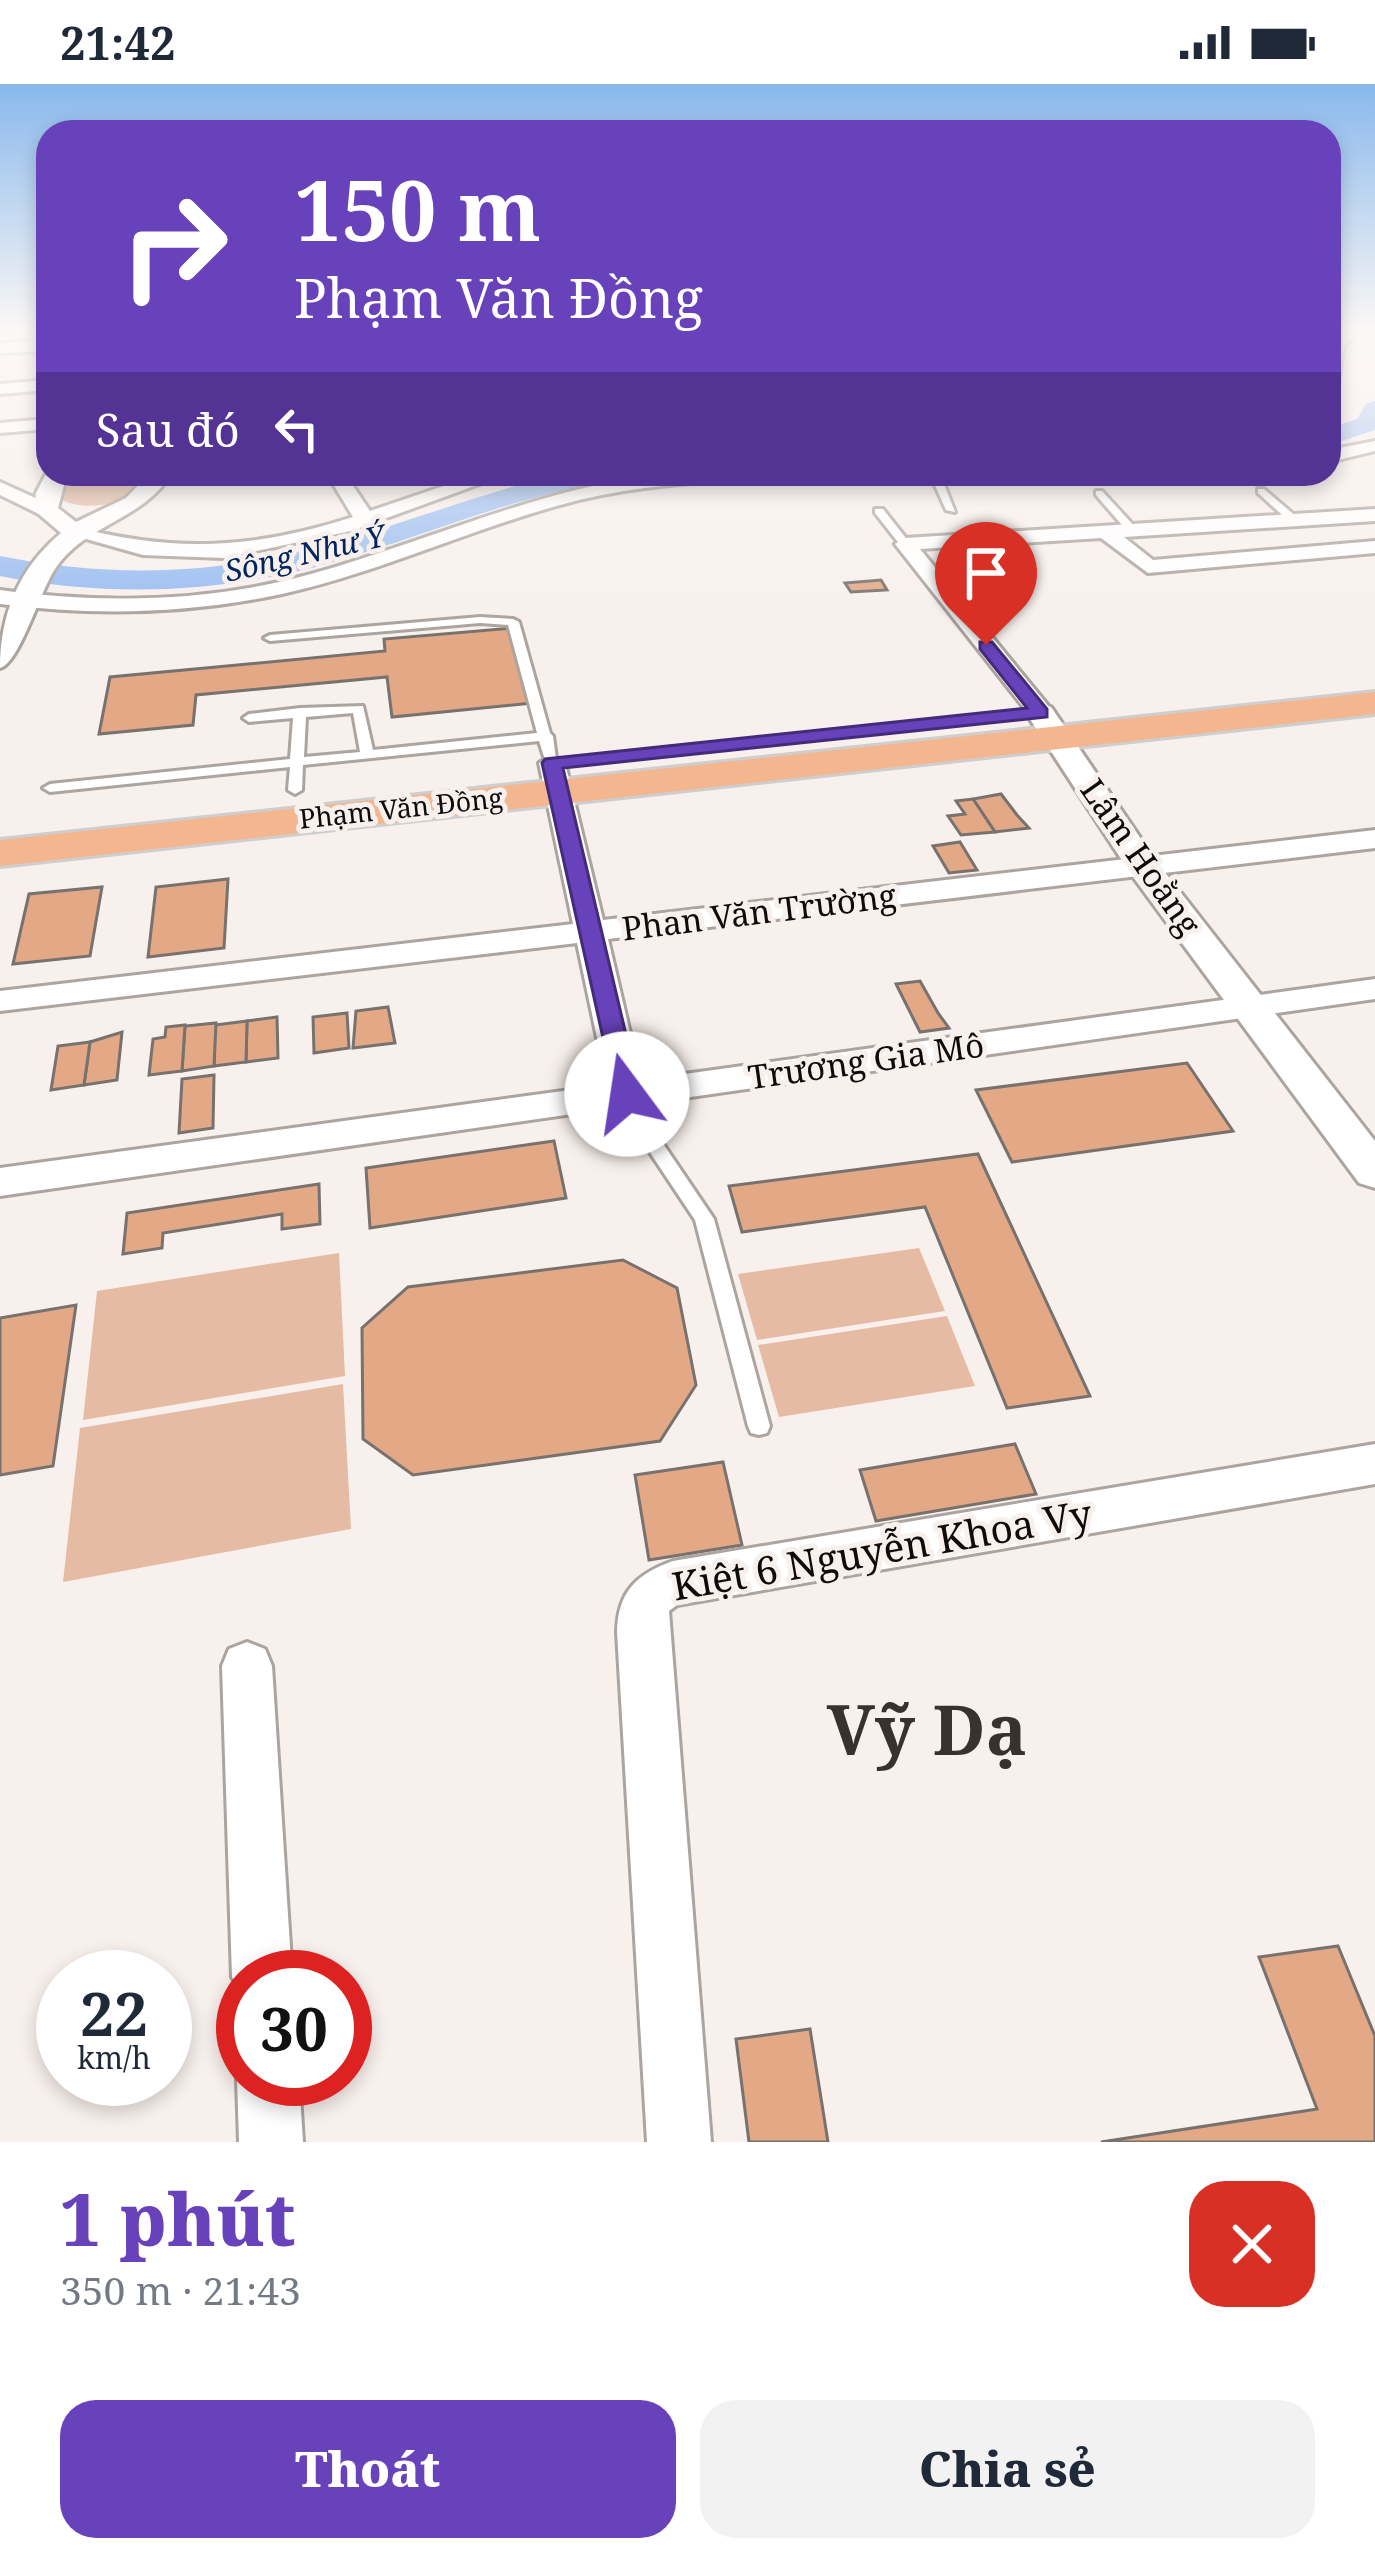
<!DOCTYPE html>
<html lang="vi">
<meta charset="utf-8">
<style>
body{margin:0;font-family:"Noto Serif",serif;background:#f2f2f3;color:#1f2937;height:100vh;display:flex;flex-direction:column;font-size:45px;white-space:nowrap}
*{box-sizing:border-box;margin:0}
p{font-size:39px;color:#747a83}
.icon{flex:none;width:66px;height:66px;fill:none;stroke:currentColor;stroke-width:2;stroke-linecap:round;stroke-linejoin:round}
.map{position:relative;height:2058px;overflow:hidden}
.side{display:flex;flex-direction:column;background:#fff;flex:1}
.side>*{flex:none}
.top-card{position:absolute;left:36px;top:36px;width:1305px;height:366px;border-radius:36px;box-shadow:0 6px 18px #0003;background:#6842ba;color:#fff;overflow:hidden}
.speed{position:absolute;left:36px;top:1866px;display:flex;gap:24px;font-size:60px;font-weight:700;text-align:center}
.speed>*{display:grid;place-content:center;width:156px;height:156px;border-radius:50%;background:#fff;box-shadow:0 6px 18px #0003;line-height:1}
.speed small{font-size:30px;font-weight:400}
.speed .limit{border:18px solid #d22;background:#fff;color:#111}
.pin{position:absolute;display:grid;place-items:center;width:102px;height:102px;color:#fff;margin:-123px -51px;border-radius:50% 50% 50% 0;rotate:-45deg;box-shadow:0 0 12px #0007}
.pin .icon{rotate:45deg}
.me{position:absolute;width:132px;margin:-66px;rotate:346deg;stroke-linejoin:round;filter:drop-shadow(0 0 9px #0008)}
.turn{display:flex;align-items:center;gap:42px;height:252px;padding:0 60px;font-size:54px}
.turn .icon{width:156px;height:156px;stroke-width:2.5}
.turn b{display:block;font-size:84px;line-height:102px}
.then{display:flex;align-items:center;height:114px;padding:0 60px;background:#0003;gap:24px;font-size:45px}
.round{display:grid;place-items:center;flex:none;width:126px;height:126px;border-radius:36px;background:#f2f2f3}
.headline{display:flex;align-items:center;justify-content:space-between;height:204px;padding:0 60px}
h1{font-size:72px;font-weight:800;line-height:90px;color:#6842ba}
.primary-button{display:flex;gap:24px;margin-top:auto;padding:24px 60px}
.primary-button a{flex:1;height:138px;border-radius:36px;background:#6842ba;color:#fff;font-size:48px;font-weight:800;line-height:138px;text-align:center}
.primary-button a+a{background:#f2f2f3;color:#1f2937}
.status{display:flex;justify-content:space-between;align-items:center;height:84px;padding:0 60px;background:#fff;direction:ltr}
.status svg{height:33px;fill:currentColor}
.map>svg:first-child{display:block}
.green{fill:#e6bba3}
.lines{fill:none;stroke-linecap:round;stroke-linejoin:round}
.river{fill:#9abdf1;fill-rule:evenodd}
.building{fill:#e3a987;stroke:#78726e;stroke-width:3}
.service-casing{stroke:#aba49f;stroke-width:6}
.minor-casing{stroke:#aba49f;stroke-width:6}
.tertiary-casing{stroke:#aba49f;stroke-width:6}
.primary-casing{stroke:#cfcece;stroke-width:6}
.service{fill:#fff;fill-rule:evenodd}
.minor{fill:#fff;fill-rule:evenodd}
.tertiary{fill:#fff;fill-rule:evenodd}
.primary{fill:#f4b68e;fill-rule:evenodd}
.route{fill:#6842ba;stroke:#442b79;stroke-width:3}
.labels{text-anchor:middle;stroke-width:10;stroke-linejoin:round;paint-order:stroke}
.far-street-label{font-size:27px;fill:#0e0c0b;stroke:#f8f0ec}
.far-water-label{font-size:30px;font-style:italic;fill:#002560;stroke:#f8f0ec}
.street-label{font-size:33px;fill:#0e0c0b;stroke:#f8f0ec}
.near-street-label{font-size:39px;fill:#0e0c0b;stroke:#f8f0ec}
.near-town-label{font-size:69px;font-weight:bold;fill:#37322e;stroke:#f8f0ec}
</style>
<div class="status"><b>21:42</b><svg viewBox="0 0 49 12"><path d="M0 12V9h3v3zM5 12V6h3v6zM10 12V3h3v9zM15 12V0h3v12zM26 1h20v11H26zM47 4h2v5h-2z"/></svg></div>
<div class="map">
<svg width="1375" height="2058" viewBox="0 0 1375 2058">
<rect width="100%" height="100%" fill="#f8f0ec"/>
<g class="green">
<path d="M 66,390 L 146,390 C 134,421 86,430 58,414 Z"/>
<polygon points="919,1164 945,1227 757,1256 738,1190"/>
<polygon points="339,1169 345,1292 83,1336 97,1207"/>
<polygon points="947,1232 975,1302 779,1333 758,1261"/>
<polygon points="343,1300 351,1445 63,1498 80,1344"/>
</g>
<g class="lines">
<g class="river">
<polygon points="1375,317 1375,346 1329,361 1329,344 1357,335 1366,320"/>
<path d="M 559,390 L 618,390 L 614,396 C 587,403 560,406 534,414 C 466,432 401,459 334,478 C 223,509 113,514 0,492 L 0,472 C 95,491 190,492 284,471 C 377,451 466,413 559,390 Z"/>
</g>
</g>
<g class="building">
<polygon points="881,496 887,506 851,508 845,499"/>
<polygon points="512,544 533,619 392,633 387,593 196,611 193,641 99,650 110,593 385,567 384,555"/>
<polygon points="1001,710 1017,731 1029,744 995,748 973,715"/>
<polygon points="973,715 995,748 961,751 948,732 965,730 956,717"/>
<polygon points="960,758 977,786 949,789 933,762"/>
<polygon points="228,795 224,864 148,873 156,803"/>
<polygon points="102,803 90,872 13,880 29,810"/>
<polygon points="920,897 938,929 949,944 920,948 896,900"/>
<polygon points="388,923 395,959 353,964 356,927"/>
<polygon points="347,929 349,964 314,969 313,933"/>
<polygon points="277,933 278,974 246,978 247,937"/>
<polygon points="247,937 246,978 214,982 215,941"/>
<polygon points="216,939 214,982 182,987 185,942"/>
<polygon points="185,941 182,987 149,991 153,955 165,953 166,943"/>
<polygon points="122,948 117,996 84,1001 90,958"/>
<polygon points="90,958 84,1001 51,1006 58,962"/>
<polygon points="1187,979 1233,1047 1012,1078 976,1006"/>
<polygon points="214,991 213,1044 179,1049 182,995"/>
<polygon points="554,1057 566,1114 370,1144 366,1084"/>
<polygon points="978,1070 1090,1312 1007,1324 925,1123 742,1148 729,1102"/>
<polygon points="319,1100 320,1140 282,1145 282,1130 163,1149 162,1164 123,1170 127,1129"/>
<polygon points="623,1176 677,1204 696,1301 660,1357 413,1391 363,1355 362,1244 408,1203"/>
<polygon points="76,1221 53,1382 0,1391 0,1234"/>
<polygon points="1015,1360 1036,1410 876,1437 860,1386"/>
<polygon points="723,1378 742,1461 649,1476 635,1391"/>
<polygon points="1338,1862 1375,1952 1375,2058 1101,2058 1317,2025 1259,1873"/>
<polygon points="810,1945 828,2058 749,2058 736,1955"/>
</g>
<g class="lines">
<g class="service-casing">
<g id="service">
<polygon points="930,390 940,390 955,428 946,426"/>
<polygon points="1258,405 1264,405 1299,435 1299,439 1291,439 1258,409"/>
<polygon points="1096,407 1102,407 1136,444 1136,448 1128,448 1096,411"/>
<polygon points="875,425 883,425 909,458 909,462 901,462 875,429"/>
<path d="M 480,533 L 513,535 L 519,538 L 550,649 L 553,652 L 557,682 L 547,682 L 539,657 L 303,681 L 302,706 L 295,710 L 288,706 L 290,683 L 50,708 L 43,704 L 50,700 L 290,675 L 293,634 L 249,638 L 243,634 L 249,630 L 300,624 L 363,622 L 373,666 L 537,649 L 508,541 L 480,539 L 270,557 L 264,554 L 270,551 ZM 353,629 L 360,668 L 304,673 L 306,633 Z"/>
<polygon points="627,1004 633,1006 643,1030 714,1135 770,1342 767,1349 759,1351 751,1349 748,1342 695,1136 625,1031 618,1010"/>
</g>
</g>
<g class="minor-casing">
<g id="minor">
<polygon points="1341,249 1359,249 1343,263 1337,310 1329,315 1329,259"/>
<polygon points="48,257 48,267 0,269 0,259"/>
<polygon points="48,296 48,306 0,310 0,300"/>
<polygon points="48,335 48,345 0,349 0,339"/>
<polygon points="1375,357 1375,367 1329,378 1329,366"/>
<path d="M 327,390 L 345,390 L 370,427 L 479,390 L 507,390 L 351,447 L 224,474 L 143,471 L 65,449 L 75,443 C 177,469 253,465 353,433 Z"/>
<path d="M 665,390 L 740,390 L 731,396 C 673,400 616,405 560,421 C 466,447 377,489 282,510 C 189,530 93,532 0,520 L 0,506 C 103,520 211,518 311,490 C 430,457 541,403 665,390 Z"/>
<polygon points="0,398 53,422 56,426 39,430 0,411"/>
<polygon points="1375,425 1375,437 1124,453 1153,476 1375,457 1375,469 1148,489 1101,454 920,465 1050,624 1054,629 1041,637 1032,634 895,460 905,454"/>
<polygon points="552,671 565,679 603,836 1375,746 1375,764 608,855 641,996 1375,895 1375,915 0,1112 0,1084 607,1001 577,859 0,927 0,907 573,840 539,679"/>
<path d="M 1375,1360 L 1375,1400 L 677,1521 L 669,1527 L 711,2058 L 647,2058 L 617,1548 C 618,1507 637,1490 673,1477 Z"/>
<polygon points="247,1558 265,1565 272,1582 292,1893 243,1893 243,1915 232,1893 222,1582 229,1565"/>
<polygon points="243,1981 243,1995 299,1995 303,2058 239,2058 237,1995"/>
</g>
</g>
<g class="tertiary-casing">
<g id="tertiary">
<path d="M 48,386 L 48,390 L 67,390 L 58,424 L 76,438 L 126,414 L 149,390 L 171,390 C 143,436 88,439 57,482 C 41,503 20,579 0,584 C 0,531 18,485 61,449 L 34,426 L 36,409 Z"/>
<polygon points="1041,620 1051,623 1156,777 1375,1057 1375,1104 1359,1099 1131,790 1026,629"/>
</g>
</g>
<g class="primary-casing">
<polygon id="primary" points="1375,608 1375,630 0,782 0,756"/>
</g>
<use href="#service" class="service"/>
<use href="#minor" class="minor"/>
<use href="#tertiary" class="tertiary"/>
<use href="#primary" class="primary"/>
</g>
<linearGradient id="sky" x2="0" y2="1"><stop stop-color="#89b8ec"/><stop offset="0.46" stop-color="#fcf8f6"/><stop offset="1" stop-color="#fcf8f6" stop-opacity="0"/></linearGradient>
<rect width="1375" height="537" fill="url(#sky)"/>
<polygon class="route" points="980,558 992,558 1047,625 1047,633 563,684 640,1010 627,1019 617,1017 542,679 545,675 1027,624 980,565"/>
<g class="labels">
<g class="far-street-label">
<text transform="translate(401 725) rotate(-6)" y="9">Phạm Văn Đồng</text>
</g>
<g class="far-water-label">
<text transform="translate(305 470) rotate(-13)" y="10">Sông Như Ý</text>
</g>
<g class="street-label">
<text transform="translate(1141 773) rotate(55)" y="12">Lâm Hoằng</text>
<text transform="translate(759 828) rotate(-7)" y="12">Phan Văn Trường</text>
<text transform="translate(866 977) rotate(-8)" y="12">Trương Gia Mô</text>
</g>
<g class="near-street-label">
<text transform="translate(882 1466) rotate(-10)" y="14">Kiệt 6 Nguyễn Khoa Vy</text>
</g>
<g class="near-town-label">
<text x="927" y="1671">Vỹ Dạ</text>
</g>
</g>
</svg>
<div class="speed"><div>22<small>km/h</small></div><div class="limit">30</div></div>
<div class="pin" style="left:986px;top:561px;background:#d93025"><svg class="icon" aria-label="arrive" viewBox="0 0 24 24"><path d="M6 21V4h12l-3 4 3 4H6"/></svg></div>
<svg class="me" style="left:627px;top:1010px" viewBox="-20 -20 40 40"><circle r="19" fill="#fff"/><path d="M0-13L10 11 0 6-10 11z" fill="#6842ba"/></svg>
<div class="top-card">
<div class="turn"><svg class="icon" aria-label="right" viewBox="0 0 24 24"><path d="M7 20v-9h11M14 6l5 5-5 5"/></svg><div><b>150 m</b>Phạm Văn Đồng</div></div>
<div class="then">Sau đó<svg class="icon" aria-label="left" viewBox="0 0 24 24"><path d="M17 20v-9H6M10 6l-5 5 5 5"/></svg></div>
</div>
</div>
<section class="side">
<div class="headline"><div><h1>1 phút</h1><p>350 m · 21:43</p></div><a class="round" style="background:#d93025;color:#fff"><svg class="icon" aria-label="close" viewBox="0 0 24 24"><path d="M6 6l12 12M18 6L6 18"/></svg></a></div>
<div class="primary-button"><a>Thoát</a><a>Chia sẻ</a></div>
</section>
